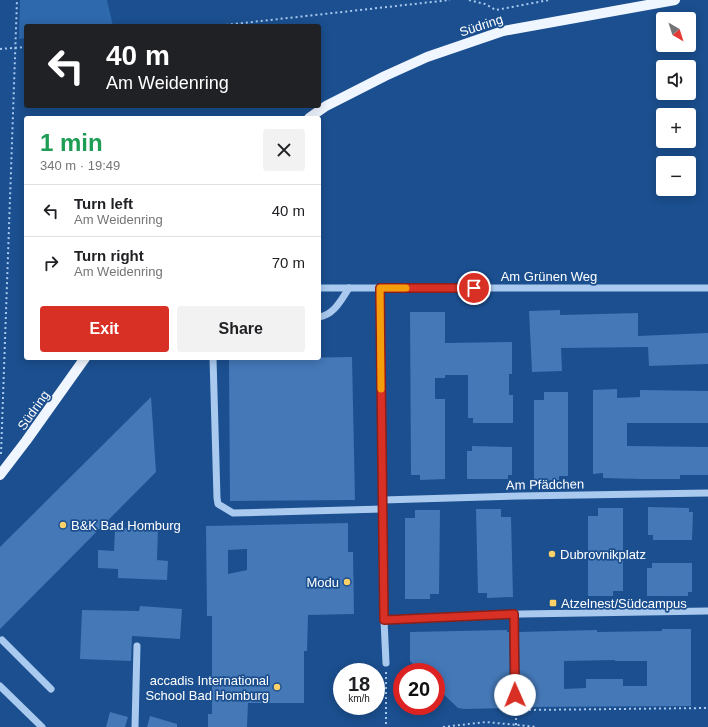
<!DOCTYPE html>
<meta charset="utf-8">
<style>
body{margin:0;font-family:Helvetica,sans-serif;background:#f2f2f2;color:#202124;height:100vh;display:flex;flex-direction:column;font-size:15px;white-space:nowrap}
*{box-sizing:border-box;margin:0}
p{font-size:13px;color:#757577}
.icon{flex:none;width:22px;height:22px;fill:none;stroke:currentColor;stroke-width:2;stroke-linecap:round;stroke-linejoin:round}
.map{position:relative;flex:1;overflow:hidden}
.drawer{position:absolute;left:24px;top:116px;width:297px;height:244px;display:flex;flex-direction:column;background:#fff;border-radius:4px;box-shadow:0 2px 10px #0003}
.drawer>*{flex:none}
.banner{position:absolute;left:24px;top:24px;width:297px;height:84px;border-radius:4px;box-shadow:0 2px 10px #0003;background:#202124;color:#fff;overflow:hidden}
.needle{width:26px;rotate:141deg}
.fabs{position:absolute;left:656px;top:12px;display:grid;gap:8px}
.fabs a{display:grid;place-items:center;width:40px;height:40px;border-radius:4px;background:#fff;box-shadow:0 2px 10px #0003;font-size:20px}
.speed{position:absolute;left:333px;top:663px;display:flex;gap:8px;font-size:20px;font-weight:700;text-align:center}
.speed>*{display:grid;place-content:center;width:52px;height:52px;border-radius:50%;background:#fff;box-shadow:0 2px 10px #0003;line-height:1}
.speed small{font-size:10px;font-weight:400}
.speed .limit{border:6px solid #d22;background:#fff;color:#111}
.pin{position:absolute;display:grid;place-items:center;width:34px;height:34px;color:#fff;margin:-17px;border:2px solid #fff;border-radius:50%;box-shadow:0 1px 4px #0007}
.me{position:absolute;width:44px;margin:-22px;rotate:359deg;stroke-linejoin:round;filter:drop-shadow(0 0 3px #0008)}
.turn{display:flex;align-items:center;gap:14px;height:84px;padding:0 16px;font-size:18px}
.turn .icon{width:52px;height:52px;stroke-width:2.5}
.turn b{display:block;font-size:28px;line-height:34px}
.round{display:grid;place-items:center;flex:none;width:42px;height:42px;border-radius:4px;background:#f2f2f2}
.overview{display:flex;align-items:center;justify-content:space-between;height:68px;padding:0 16px}
h1{font-size:24px;font-weight:700;line-height:30px;color:#1e9e55}
.action{display:flex;gap:8px;margin-top:auto;padding:8px 16px}
.action a{flex:1;height:46px;border-radius:4px;background:#d93025;color:#fff;font-size:16px;font-weight:700;line-height:46px;text-align:center}
.action a+a{background:#f2f2f2;color:#202124}
ul{padding:0;list-style:none}
li{display:flex;align-items:center;gap:12px;height:52px;padding:0 16px;border-top:1px solid #e0e0e0}
li div{flex:1}
li b{display:block;font-size:15px}
li em{font-style:normal}
.map>svg:first-child{display:block}
.green{fill:#2e69ad}
.building{fill:#4478b7;fill-rule:evenodd}
.lines{fill:none;stroke-linecap:round;stroke-linejoin:round}
.path{stroke:#a9c9ee;stroke-width:2;stroke-dasharray:2 3;stroke-linecap:butt}
.minor{stroke:#a9c9ee;stroke-width:7}
.major{stroke:#f0f6ff;stroke-width:10}
.route-casing{stroke:#8d1f18;stroke-width:10}
.route{stroke:#d93025;stroke-width:7}
.slow{stroke:#f59e0b;stroke-width:7}
.poi-dot{fill:#ffd166;stroke:#1b4f8f;stroke-width:1.5}
.labels{text-anchor:middle;stroke-width:3.5;stroke-linejoin:round;paint-order:stroke}
.street-label{font-size:13px;fill:#fff;stroke:#1b4f8f}
.poi-label{font-size:13px;fill:#fff;stroke:#1b4f8f;text-anchor:start}
</style>
<div class="map">
<svg width="708" height="727" viewBox="0 0 708 727">
<rect width="100%" height="100%" fill="#1b4f8f"/>
<polygon class="green" points="20,0 107,0 113,26 26,26 26,38 19,39"/>
<g class="building">
<polygon points="560,310 560,315 638,313 638,336 708,333 708,364 649,366 648,347 561,348 562,371 532,372 529,311"/>
<polygon points="410,312 445,312 445,343 512,342 512,374 509,374 509,395 513,395 513,423 473,423 473,418 468,418 468,375 445,375 445,378 435,378 435,399 445,399 445,479 420,480 420,475 411,475"/>
<polygon points="352,357 355,500 230,501 229,359"/>
<polygon points="617,389 617,398 640,397 640,390 708,391 708,423 627,423 627,446 708,447 708,475 680,475 680,479 640,479 603,478 603,473 593,474 593,390"/>
<polygon points="544,392 568,392 568,476 559,476 559,480 534,481 534,400 544,400"/>
<polygon points="151,397 156,472 0,629 0,547"/>
<polygon points="472,446 512,447 512,475 508,475 508,479 467,479 467,451 472,451"/>
<polygon points="648,507 689,508 689,512 693,512 692,540 653,540 653,535 648,535"/>
<polygon points="598,508 623,508 623,591 613,591 613,596 588,596 588,516 598,516"/>
<polygon points="476,509 501,509 501,517 511,517 513,597 487,598 487,593 478,593"/>
<polygon points="415,510 440,510 439,594 430,594 430,599 405,599 405,518 415,518"/>
<path d="M 348,523 L 348,552 L 353,552 L 354,614 L 308,615 L 307,651 L 304,651 L 304,703 L 248,703 L 247,727 L 208,727 L 208,714 L 212,714 L 212,616 L 207,616 L 206,526 ZM 247,549 L 247,570 L 228,574 L 228,550 Z"/>
<polygon points="115,528 158,529 157,560 168,561 167,580 118,578 118,569 98,568 98,550 114,551"/>
<polygon points="652,563 692,563 692,592 688,592 688,596 647,596 647,568 652,568"/>
<polygon points="140,606 182,609 180,639 132,636 131,661 80,659 82,610 139,611"/>
<path d="M 662,629 L 691,629 L 691,706 L 520,707 L 519,632 L 597,630 L 597,632 L 662,631 ZM 615,660 L 615,661 L 647,661 L 647,686 L 623,686 L 623,679 L 586,679 L 586,688 L 564,689 L 564,661 Z"/>
<polygon points="507,630 507,632 509,632 510,707 508,708 464,709 458,708 436,687 436,672 420,672 410,661 410,632"/>
<polygon points="110,712 128,717 125,727 106,727"/>
<polygon points="150,716 177,724 177,727 147,727"/>
</g>
<g class="lines">
<g class="path">
<polyline points="469,0 485,4 496,10 549,0"/>
<polyline points="216,26 450,0"/>
<polyline points="0,49 26,47"/>
<polyline points="1,454 17,0"/>
<polyline points="386,672 386,727"/>
<polyline points="524,710 708,708"/>
<polyline points="516,718 516,725"/>
<polyline points="443,727 486,722 537,727"/>
</g>
<g class="minor">
<polyline points="319,288 708,288"/>
<polyline points="380,288 384,620 386,663"/>
<path d="M 319,317 C 334,315 341,300 349,288"/>
<polyline points="213,358 217,498 218,504 233,513 383,509"/>
<polyline points="383,500 519,496 708,493"/>
<polyline points="514,614 515,710"/>
<polyline points="384,620 522,614 708,611"/>
<polyline points="2,640 51,689"/>
<polyline points="0,686 42,727"/>
<polyline points="135,727 137,646"/>
</g>
<g class="major">
<polyline points="309,118 326,106 385,76 427,57 503,31 675,0"/>
<polyline points="0,475 26,441 85,358"/>
</g>
</g>
<g class="lines">
<g class="route-casing">
<polyline id="route" points="474,288 380,288 384,620 514,614 515,695"/>
</g>
<use href="#route" class="route"/>
<polyline class="slow" points="381,389 380,288 406,288"/>
</g>
<g class="poi-dot">
<circle cx="63" cy="525" r="4"/>
<circle cx="552" cy="554" r="4"/>
<circle cx="347" cy="582" r="4"/>
<rect x="549" y="599" width="8" height="8" rx="2"/>
<circle cx="277" cy="687" r="4"/>
</g>
<g class="labels">
<g class="street-label">
<text transform="translate(481 25) rotate(-18)" y="5">Südring</text>
<text x="549" y="281">Am Grünen Weg</text>
<text transform="translate(33 410) rotate(-55)" y="5">Südring</text>
<text transform="translate(545 484) rotate(-1)" y="5">Am Pfädchen</text>
</g>
<g class="poi-label">
<text x="71" y="530">B&amp;K Bad Homburg</text>
<text x="560" y="559">Dubrovnikplatz</text>
<text x="339" y="587" text-anchor="end">Modu</text>
<text x="561" y="608">Atzelnest/Südcampus</text>
<text x="269" y="685" text-anchor="end">accadis International<tspan x="269" dy="15">School Bad Homburg</tspan></text>
</g>
</g>
</svg>
<div class="fabs">
<a><svg class="needle" viewBox="-14 -14 28 28"><path d="M0-13l5 13h-10z" fill="#e53935"/><path d="M0 13l5-13h-10z" fill="#757577"/></svg></a>
<a><svg class="icon" aria-label="sound" viewBox="0 0 24 24"><path d="M4 9h4l5-4v14l-5-4H4zM17 9q2 3 0 6"/></svg></a>
<a>+</a>
<a>−</a>
</div>
<div class="speed"><div>18<small>km/h</small></div><div class="limit">20</div></div>
<div class="pin" style="left:474px;top:288px;background:#d93025"><svg class="icon" aria-label="arrive" viewBox="0 0 24 24"><path d="M6 21V4h12l-3 4 3 4H6"/></svg></div>
<svg class="me" style="left:515px;top:695px" viewBox="-20 -20 40 40"><circle r="19" fill="#fff"/><path d="M0-13L10 11 0 6-10 11z" fill="#d93025"/></svg>
<div class="banner">
<div class="turn"><svg class="icon" aria-label="left" viewBox="0 0 24 24"><path d="M17 20v-9H6M10 6l-5 5 5 5"/></svg><div><b>40 m</b>Am Weidenring</div></div>
</div>
<section class="drawer">
<div class="overview"><div><h1>1 min</h1><p>340 m · 19:49</p></div><a class="round"><svg class="icon" aria-label="close" viewBox="0 0 24 24"><path d="M6 6l12 12M18 6L6 18"/></svg></a></div>
<ul>
<li><svg class="icon" aria-label="left" viewBox="0 0 24 24"><path d="M17 20v-9H6M10 6l-5 5 5 5"/></svg><div><b>Turn left</b><p>Am Weidenring</p></div><em>40 m</em></li>
<li><svg class="icon" aria-label="right" viewBox="0 0 24 24"><path d="M7 20v-9h11M14 6l5 5-5 5"/></svg><div><b>Turn right</b><p>Am Weidenring</p></div><em>70 m</em></li>
</ul>
<div class="action"><a>Exit</a><a>Share</a></div>
</section>
</div>
